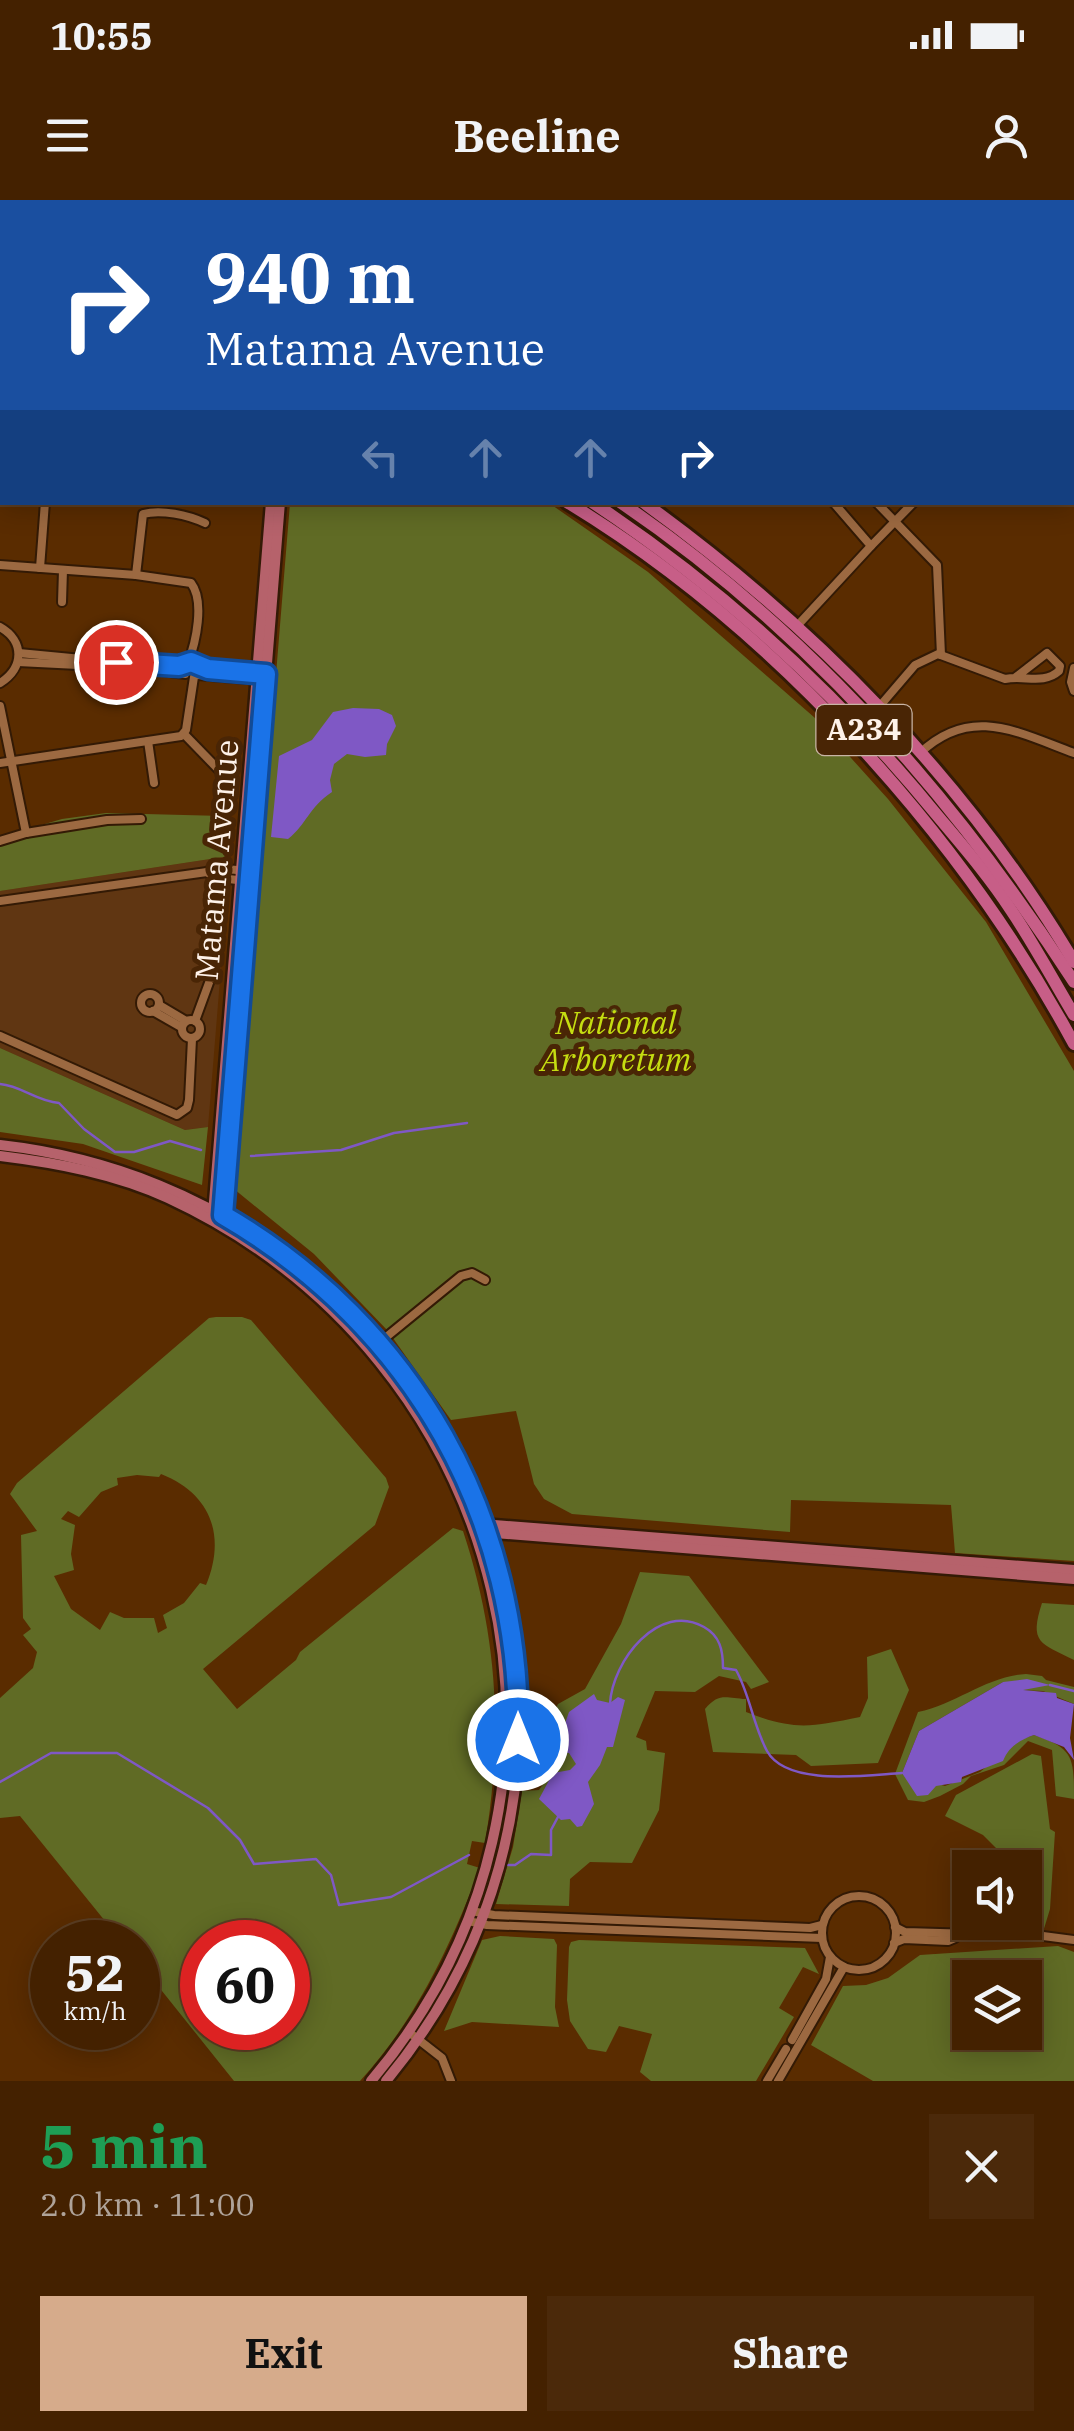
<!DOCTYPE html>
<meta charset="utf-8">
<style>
body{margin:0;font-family:"IBM Plex Serif",serif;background:#4b290a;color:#f1f3f6;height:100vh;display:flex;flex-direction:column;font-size:38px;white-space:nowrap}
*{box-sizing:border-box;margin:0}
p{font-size:32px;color:#afa399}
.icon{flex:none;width:55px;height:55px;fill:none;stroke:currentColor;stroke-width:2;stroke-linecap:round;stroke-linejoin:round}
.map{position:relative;height:1881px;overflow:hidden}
.drawer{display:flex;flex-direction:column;background:#442100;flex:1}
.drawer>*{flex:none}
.banner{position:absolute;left:0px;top:0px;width:1075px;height:305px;box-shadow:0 5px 25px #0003,0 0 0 2px #5c3e22;background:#1a4fa0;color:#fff;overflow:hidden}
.fabs{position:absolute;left:952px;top:1650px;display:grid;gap:20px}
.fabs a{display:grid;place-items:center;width:90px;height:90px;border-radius:0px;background:#442100;box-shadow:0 5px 25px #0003,0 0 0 2px #5c3e22;font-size:50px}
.speed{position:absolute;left:30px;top:1720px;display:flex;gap:20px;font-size:50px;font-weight:700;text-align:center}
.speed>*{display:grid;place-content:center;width:130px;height:130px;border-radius:50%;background:#442100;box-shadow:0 5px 25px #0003,0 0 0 2px #5c3e22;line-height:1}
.speed small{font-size:25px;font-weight:400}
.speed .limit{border:15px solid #d22;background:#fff;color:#111}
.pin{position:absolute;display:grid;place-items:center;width:85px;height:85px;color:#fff;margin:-42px;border:5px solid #fff;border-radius:50%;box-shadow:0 2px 10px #0007}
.me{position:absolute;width:110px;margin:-55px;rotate:0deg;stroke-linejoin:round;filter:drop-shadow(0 0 8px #0008)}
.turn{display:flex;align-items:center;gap:35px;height:210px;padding:0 40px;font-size:45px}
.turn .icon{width:130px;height:130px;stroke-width:2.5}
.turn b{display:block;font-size:70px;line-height:85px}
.lanes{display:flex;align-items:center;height:95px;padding:0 40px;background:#0003;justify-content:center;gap:50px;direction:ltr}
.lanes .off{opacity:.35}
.round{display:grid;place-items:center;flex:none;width:105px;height:105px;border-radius:0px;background:#4b290a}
.headline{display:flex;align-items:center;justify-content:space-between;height:170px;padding:0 40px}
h1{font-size:60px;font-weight:700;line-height:75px;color:#1e9e55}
.primary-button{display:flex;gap:20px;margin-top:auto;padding:20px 40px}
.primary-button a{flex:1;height:115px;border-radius:0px;background:#d6ab8b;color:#111;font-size:40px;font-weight:700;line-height:115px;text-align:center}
.primary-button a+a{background:#4b290a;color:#f1f3f6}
.status{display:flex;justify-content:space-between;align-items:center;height:70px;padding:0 50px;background:#442100;direction:ltr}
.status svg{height:28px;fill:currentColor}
header{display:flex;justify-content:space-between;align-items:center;height:130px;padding:0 40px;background:#442100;font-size:45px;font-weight:700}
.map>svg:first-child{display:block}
.built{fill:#603612}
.green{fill:#606b25;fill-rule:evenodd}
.water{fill:#7f58c5}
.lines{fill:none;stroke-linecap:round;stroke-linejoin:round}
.stream{stroke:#7f58c5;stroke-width:2.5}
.minor-casing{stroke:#331a05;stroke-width:12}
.major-casing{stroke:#331a05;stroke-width:15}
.highway-casing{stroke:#331a05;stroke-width:18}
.minor{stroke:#9c6941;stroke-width:8}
.major{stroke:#b6626b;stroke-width:10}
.highway{stroke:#c75e87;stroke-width:12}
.route-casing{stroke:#114b97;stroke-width:25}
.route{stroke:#1a73e8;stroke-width:18}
.labels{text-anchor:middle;stroke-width:10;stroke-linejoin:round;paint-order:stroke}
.shield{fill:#492505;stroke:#c8b4a5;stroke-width:2.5}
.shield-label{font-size:30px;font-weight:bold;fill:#fef2e9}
.street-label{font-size:32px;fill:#fef2e9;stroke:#492505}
.park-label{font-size:32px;font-style:italic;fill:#c5dd11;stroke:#492505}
</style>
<div class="status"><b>10:55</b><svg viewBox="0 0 49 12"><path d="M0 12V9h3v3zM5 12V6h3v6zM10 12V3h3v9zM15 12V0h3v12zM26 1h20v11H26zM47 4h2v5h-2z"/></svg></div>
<header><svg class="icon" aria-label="menu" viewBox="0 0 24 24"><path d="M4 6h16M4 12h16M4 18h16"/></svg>Beeline<svg class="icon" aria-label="person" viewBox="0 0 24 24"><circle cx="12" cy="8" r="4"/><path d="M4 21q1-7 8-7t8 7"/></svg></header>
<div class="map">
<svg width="1074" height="1881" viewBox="0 0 1074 1881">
<rect width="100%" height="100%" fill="#5a2c00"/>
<polygon class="built" points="230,656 208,927 185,930 0,848 0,691"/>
<g class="green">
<polygon points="290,303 549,303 648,372 815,518 888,599 986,722 1074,871 1074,1361 955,1353 951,1305 791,1300 790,1332 572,1314 544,1299 534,1284 516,1211 451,1220 388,1131 314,1054 234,989"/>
<polygon points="106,613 223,616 230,656 0,691 0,637 62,619"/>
<polygon points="0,848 185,930 208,927 202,985 83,944 0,932"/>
<path d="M 216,1117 L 242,1117 L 251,1120 L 386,1278 L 389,1287 L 375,1325 L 203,1469 L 237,1509 L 296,1460 L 300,1452 L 453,1328 L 463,1331 C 498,1437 503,1534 485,1643 L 472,1641 L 467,1664 L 480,1668 C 451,1745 416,1820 360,1881 L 234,1881 L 138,1761 L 138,1742 L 122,1742 L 20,1616 L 0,1618 L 0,1498 L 33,1468 L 37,1452 L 23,1435 L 31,1429 L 23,1418 L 21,1335 L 37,1331 L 10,1294 L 17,1283 L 209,1118 ZM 161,1274 C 212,1294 226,1337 206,1385 L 200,1383 L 184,1403 L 163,1415 L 167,1428 L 158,1433 L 154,1418 L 124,1418 L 110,1412 L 100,1430 L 71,1409 L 54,1376 L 74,1370 L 71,1354 L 75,1325 L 61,1319 L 68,1311 L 79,1317 L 101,1292 L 118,1285 L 117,1278 L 137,1275 L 159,1277 ZM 202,1742 L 288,1742 L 288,1828 L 202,1828 Z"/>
<polygon points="640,1372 689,1376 769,1482 751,1489 746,1482 719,1476 695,1492 655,1491 636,1537 646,1541 647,1550 665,1553 659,1610 632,1663 590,1662 570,1679 569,1706 496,1704 513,1647 522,1591 539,1590 555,1567 564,1563 547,1557 544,1550 551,1537 547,1524 558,1504 585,1489 621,1424"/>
<path d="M 1042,1403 L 1074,1405 L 1074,1460 C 1040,1443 1029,1443 1042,1403 Z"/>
<path d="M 891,1449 L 909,1490 L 878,1563 L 811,1566 L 796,1555 L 713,1552 L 705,1509 C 719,1492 726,1498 746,1499 L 746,1512 C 795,1531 810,1527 860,1517 L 868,1498 L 867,1457 Z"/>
<path d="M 1026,1474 L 1042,1476 L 1046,1480 L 1074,1487 L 1074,1504 L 1043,1491 L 1017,1490 L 1032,1486 L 1003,1482 L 919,1531 L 902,1573 L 945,1586 L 980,1572 L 1019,1540 L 1034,1535 C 1074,1548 1074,1558 1074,1599 L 1056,1596 L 1052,1550 L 1028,1541 L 1004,1565 L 971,1576 L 963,1584 L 940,1596 L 924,1602 L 908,1600 L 895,1574 L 918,1512 C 957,1504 987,1476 1026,1474 Z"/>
<polygon points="1032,1554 1041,1556 1050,1629 1055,1632 1050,1709 1043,1732 966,1729 977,1723 1025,1722 1025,1668 1011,1667 1012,1664 983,1635 945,1616 956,1595"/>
<polygon points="500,1736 554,1739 557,1745 555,1807 559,1827 472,1822 444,1831 482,1740"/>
<polygon points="579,1740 805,1748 819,1774 803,1767 779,1808 794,1817 756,1881 651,1881 640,1872 652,1834 619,1826 606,1852 588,1849 570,1821 567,1800 569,1747 571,1742"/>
<path d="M 1058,1746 L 1074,1752 L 1074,1881 L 873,1881 L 811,1845 L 843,1786 L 866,1785 L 888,1778 L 920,1755 ZM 970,1778 L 1025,1778 L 1025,1832 L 970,1832 Z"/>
</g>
<g class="water">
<path d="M 353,508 L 379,509 L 392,515 L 396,526 L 387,544 L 386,555 L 365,557 L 347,554 L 334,564 L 330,580 L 332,592 C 308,608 307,624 288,639 L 271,637 L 279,556 L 312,540 L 333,512 Z"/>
<path d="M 1027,1479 L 1050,1485 L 1023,1490 L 1056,1493 L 1057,1498 L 1074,1504 L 1070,1538 L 1074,1560 L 1064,1547 L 1034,1535 C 1020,1540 1009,1546 1003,1561 L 962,1577 L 961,1582 L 936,1586 L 928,1595 L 917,1596 L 902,1573 L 919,1531 L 1003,1482 Z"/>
<polygon points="594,1494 597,1500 610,1503 618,1497 625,1500 613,1547 607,1547 600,1565 588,1582 594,1604 582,1626 577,1627 570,1619 561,1620 539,1599 553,1573 570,1570 576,1564 569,1553 557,1552 557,1546 569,1512"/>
</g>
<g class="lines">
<g class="stream">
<polyline points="0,57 2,54"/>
<path d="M 0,884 C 22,886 36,901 59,903 L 84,929 L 115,952 L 134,952 L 170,941 L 201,950"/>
<polyline points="251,956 341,950 394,933 467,923"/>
<polyline points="1050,1485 1074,1491"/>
<path d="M 610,1504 C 612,1461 659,1401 704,1427 C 720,1436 723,1450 723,1468 L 736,1470 C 750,1495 753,1525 767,1551 C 787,1587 866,1575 902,1573"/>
<polyline points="0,1582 51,1553 117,1553 208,1608 240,1640 254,1664 316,1659 331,1675 339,1705 391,1697 469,1655"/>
<polyline points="508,1665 515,1665 531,1654 551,1655 551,1630 559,1615"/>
</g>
<g class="minor-casing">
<g id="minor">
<polyline points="570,0 572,2"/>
<polyline points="1006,0 1008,2"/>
<polyline points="267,2 269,0"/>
<polyline points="295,2 296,0"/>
<polyline points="302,2 302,0"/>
<polyline points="707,2 710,0"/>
<polyline points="1072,79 1074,80"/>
<polyline points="876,302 937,365 941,455"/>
<polyline points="871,346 914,302"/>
<path d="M 0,365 L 136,375 L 191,383 C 205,401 196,442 188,463"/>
<polyline points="40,368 45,302"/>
<path d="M 136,375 L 143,314 C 161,309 188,315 205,323"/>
<polyline points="62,402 63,370"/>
<polyline points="797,426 871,346 833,302"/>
<path d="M 0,427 C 25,441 24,468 0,483"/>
<polyline points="19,453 145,465 186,464"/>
<polyline points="18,462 98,466"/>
<polyline points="199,467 262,474"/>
<polyline points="1074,468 1071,482 1074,491"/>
<polyline points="147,469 185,474"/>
<polyline points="198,475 259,480"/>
<polyline points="113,495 115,467"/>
<polyline points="0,506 26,633 107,620 141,619"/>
<path d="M 879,507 L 915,465 L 938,454 L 1005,479 C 1025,475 1043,485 1059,471 L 1060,466 L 1047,453 L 1016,477"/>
<polyline points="184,534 219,570"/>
<polyline points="148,541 154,583"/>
<path d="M 920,553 C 971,505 1017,532 1074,553"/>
<polyline points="0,563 181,536 186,530 194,477"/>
<polyline points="0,641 26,633"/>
<polyline points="207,672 213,677 237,680"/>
<polyline points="0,701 207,672 213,668 237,670"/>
<circle cx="150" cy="803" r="9"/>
<polyline points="159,805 186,821"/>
<polyline points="153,811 181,827"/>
<circle cx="191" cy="829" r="9"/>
<polyline points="195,821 210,780 221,679"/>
<polyline points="0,836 177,915 187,908 189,900 192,839"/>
<polyline points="374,1147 461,1076 472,1073 485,1080"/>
<circle cx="859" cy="1733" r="37"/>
<polyline points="471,1711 494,1715 810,1728 822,1725"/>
<polyline points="468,1721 487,1725 822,1738"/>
<polyline points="895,1727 905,1732 1043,1736 1074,1740"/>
<polyline points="894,1743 904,1739 948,1741 955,1738 956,1733"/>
<polyline points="410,1833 442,1858 451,1881"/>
<polyline points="792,1840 826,1779 830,1757"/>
<polyline points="767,1881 786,1849"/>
<polyline points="778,1881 844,1767"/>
</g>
</g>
<g class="major-casing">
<g id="major">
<path d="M 0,945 C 454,996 682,1525 386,1881"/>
<path d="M 0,956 C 57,963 116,974 168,998 C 511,1157 619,1589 371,1881"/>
<polyline points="213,1014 271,302"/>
<polyline points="222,1021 280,302"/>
<polyline points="482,1324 1074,1370"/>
<polyline points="482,1332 1074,1379"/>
</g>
</g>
<g class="highway-casing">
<g id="highway">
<polyline points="37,0 39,2"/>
<polyline points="58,0 61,2"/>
<polyline points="80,0 83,2"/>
<polyline points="97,0 100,2"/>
<path d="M 567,302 C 773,427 960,633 1074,844"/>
<path d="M 592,302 C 723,389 837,493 936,614 C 962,645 989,676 1011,710 C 1034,744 1053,780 1074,815"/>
<path d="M 620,302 C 806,428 953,595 1074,782"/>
<path d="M 643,302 C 813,425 966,580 1074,762"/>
</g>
</g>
<use href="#minor" class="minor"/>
<use href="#major" class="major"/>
<use href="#highway" class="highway"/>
</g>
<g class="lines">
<g class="route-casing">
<path id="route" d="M 116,462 L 179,466 L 191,462 L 208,469 L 266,474 L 223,1015 C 414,1126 522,1319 518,1540"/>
</g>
<use href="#route" class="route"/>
</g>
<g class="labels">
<rect class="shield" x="816.5" y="505" width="95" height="50" rx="8"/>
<g class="shield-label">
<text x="864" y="540">A234</text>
</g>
<g class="street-label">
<text transform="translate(217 660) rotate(-85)" y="11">Matama Avenue</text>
</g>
<g class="park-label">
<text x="616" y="834">National<tspan x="616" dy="37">Arboretum</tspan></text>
</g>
</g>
</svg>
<div class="fabs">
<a><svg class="icon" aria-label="sound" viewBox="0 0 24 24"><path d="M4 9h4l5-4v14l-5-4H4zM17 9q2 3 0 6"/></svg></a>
<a><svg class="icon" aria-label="layers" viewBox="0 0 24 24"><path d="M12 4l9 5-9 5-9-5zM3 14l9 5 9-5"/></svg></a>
</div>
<div class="speed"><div>52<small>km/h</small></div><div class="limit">60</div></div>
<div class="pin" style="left:116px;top:462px;background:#d93025"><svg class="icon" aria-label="arrive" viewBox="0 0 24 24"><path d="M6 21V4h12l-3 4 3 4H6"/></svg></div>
<svg class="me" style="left:518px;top:1540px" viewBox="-20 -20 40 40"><circle r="17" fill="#1a73e8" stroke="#fff" stroke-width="3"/><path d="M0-11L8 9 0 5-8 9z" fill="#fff"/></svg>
<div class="banner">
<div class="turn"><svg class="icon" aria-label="right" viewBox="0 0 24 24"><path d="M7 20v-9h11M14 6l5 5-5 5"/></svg><div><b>940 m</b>Matama Avenue</div></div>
<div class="lanes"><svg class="icon off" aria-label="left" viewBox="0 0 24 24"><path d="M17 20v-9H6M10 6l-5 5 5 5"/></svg><svg class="icon off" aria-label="ahead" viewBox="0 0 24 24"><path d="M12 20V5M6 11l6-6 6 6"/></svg><svg class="icon off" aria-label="ahead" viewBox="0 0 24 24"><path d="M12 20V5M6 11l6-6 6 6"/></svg><svg class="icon" aria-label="right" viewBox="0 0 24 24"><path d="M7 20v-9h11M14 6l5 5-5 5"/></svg></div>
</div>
</div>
<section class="drawer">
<div class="headline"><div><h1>5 min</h1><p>2.0 km · 11:00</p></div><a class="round"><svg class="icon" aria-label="close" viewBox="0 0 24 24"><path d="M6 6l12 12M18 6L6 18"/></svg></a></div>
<div class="primary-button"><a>Exit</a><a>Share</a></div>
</section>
